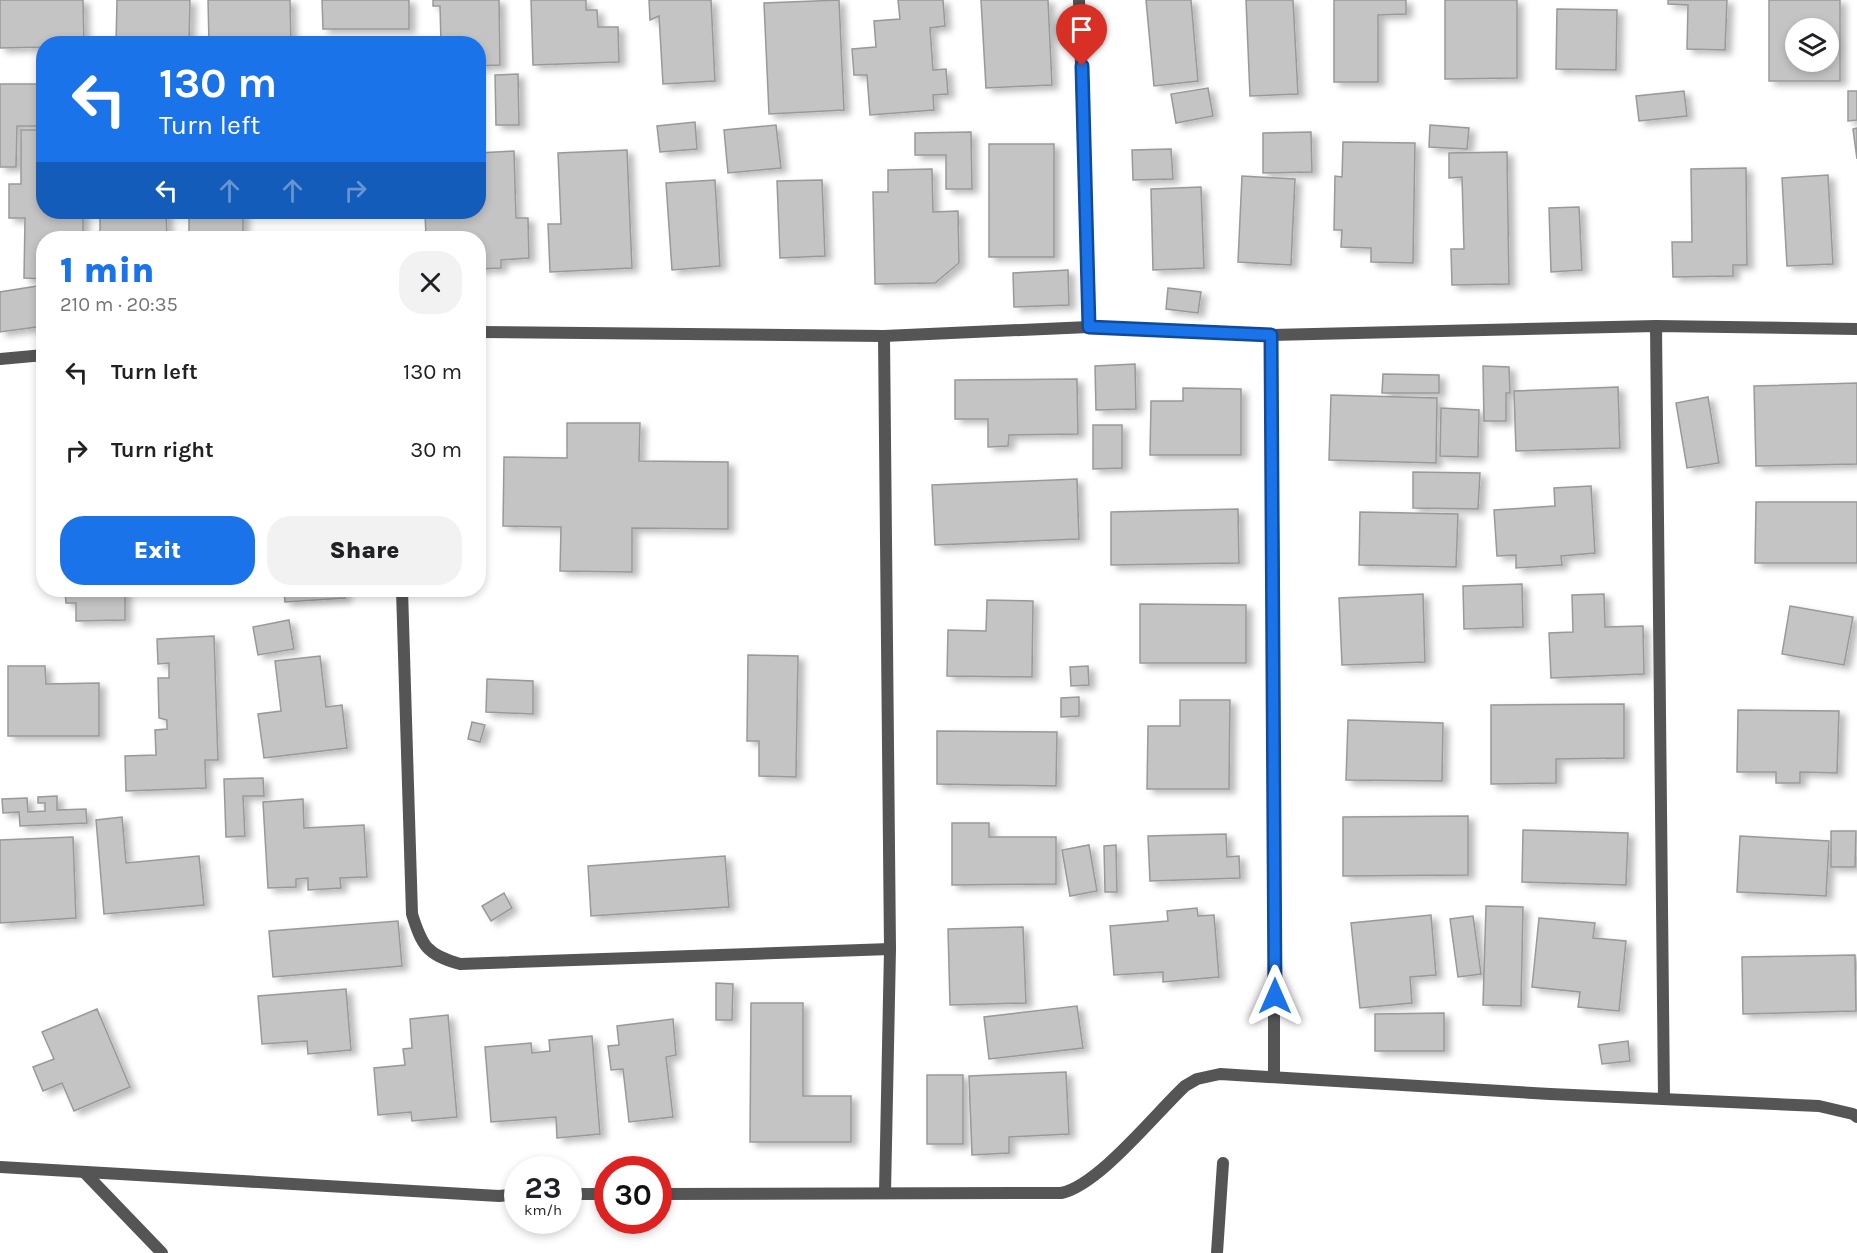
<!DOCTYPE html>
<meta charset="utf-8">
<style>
body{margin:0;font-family:Karla,sans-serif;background:#f2f2f2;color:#202124;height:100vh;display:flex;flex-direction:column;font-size:22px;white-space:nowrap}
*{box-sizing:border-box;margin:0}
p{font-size:20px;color:#757577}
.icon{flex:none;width:33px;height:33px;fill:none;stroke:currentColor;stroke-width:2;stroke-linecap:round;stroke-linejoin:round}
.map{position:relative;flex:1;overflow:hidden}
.panel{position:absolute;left:36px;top:231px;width:450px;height:366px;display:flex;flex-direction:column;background:#fff;border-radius:24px;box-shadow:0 3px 9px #0003}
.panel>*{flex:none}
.banner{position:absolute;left:36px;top:36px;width:450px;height:183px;border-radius:24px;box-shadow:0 3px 9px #0003;background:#1a73e8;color:#fff;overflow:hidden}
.controls{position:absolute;left:1785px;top:18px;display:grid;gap:12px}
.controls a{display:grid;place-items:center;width:54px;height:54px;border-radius:50%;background:#fff;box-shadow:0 3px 9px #0003;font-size:30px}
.speed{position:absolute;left:504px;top:1156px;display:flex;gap:12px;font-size:30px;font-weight:700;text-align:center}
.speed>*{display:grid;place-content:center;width:78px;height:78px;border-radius:50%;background:#fff;box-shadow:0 3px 9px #0003;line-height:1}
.speed small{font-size:15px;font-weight:400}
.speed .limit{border:9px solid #d22;background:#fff;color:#111}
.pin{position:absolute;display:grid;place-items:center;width:51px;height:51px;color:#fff;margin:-62px -26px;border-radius:50% 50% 50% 0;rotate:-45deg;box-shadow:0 0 6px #0007}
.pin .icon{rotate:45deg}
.me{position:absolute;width:66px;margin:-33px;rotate:0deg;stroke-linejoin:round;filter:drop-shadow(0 0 4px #0008)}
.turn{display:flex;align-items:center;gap:21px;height:126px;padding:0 24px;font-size:27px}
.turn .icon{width:78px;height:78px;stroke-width:2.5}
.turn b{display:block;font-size:42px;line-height:51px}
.lanes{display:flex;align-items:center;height:57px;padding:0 24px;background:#0003;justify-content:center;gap:30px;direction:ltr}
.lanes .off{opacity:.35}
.round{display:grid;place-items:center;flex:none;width:63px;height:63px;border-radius:24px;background:#f2f2f2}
.overview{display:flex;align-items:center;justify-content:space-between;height:102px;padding:0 24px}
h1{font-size:36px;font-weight:800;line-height:45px;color:#1a73e8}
.action{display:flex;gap:12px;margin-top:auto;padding:12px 24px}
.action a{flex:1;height:69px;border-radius:24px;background:#1a73e8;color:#fff;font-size:24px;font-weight:800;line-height:69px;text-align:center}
.action a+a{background:#f2f2f2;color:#202124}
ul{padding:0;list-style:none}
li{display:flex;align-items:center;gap:18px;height:78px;padding:0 24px}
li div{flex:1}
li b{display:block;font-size:22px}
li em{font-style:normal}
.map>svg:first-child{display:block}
.building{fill:#c4c4c4;stroke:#999;stroke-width:1.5;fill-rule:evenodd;filter:url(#shadow)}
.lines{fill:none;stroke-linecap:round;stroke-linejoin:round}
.lane{stroke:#555;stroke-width:12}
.street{stroke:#555;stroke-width:12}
.route-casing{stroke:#114b97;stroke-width:15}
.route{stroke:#1a73e8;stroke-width:10}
</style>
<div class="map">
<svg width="1857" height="1253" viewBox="0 0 1857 1253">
<defs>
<filter id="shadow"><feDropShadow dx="6" dy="4" stdDeviation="3" flood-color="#0004"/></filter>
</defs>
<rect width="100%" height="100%" fill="#fff"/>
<g class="building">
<polygon points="0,0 83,0 84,44 44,44 44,47 0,48"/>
<polygon points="117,0 190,0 189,44 116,44"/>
<polygon points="208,0 290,0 291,44 209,44"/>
<polygon points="322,0 409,0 409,29 323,29"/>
<polygon points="433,0 499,0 500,65 478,66 478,44 441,44 440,6 433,6"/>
<polygon points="531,0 586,0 586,10 597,10 598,27 618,27 619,62 533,65"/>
<polygon points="649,0 711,0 715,81 663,84 659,16 650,20"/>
<polygon points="839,0 844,110 769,114 764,3"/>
<polygon points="898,0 943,0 945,26 930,28 933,70 946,69 948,94 933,95 934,110 870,115 867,75 854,75 852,49 876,47 874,21 900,19"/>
<polygon points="981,0 1048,0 1052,85 986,88"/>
<polygon points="1146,0 1191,0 1198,81 1154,86"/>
<polygon points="1246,0 1293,0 1298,94 1250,96"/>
<polygon points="1334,0 1406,0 1406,14 1378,15 1378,82 1334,82"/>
<polygon points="1445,0 1517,0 1517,78 1445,79"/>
<polygon points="1668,0 1727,0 1725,50 1687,49 1688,5 1668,4"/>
<path d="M 1769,0 L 1840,0 L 1840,81 L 1769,81 ZM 1796,28 L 1828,28 L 1828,62 L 1796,62 Z"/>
<polygon points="1557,9 1617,10 1616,70 1556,69"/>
<polygon points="518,74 519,125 496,125 495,75"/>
<polygon points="0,84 44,84 44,126 17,126 16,167 0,167"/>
<polygon points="1208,88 1213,116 1176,123 1171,94"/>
<polygon points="1684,91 1687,116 1639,121 1636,96"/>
<polygon points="1848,91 1857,91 1857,120 1848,121"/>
<polygon points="695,122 697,149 660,152 657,126"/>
<polygon points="776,125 781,168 728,173 724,130"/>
<polygon points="1430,125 1469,128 1467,149 1429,147"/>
<polygon points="1857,128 1857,159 1853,129"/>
<polygon points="21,130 44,130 44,212 83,212 83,238 44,238 44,279 24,278 25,218 9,218 9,184 21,184"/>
<polygon points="971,132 972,189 946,189 946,155 915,155 915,133"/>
<polygon points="1311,132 1312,172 1263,173 1263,133"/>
<polygon points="1343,142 1415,143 1413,263 1371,262 1371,248 1341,247 1342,230 1334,230 1335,176 1342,177"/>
<rect x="989" y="144" width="65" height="113"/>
<polygon points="1171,149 1173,179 1133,180 1132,150"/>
<polygon points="627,150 632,268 550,272 548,224 561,224 558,153"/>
<polygon points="514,151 516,218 528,218 529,258 501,260 501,268 478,269 478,238 426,238 425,212 478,212 478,153"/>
<polygon points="1507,152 1509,284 1452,285 1451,249 1464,249 1462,177 1449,178 1449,153"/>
<polygon points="1746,168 1747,265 1733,265 1733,276 1673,277 1672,242 1692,242 1691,169"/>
<polygon points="932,169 933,212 958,211 959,263 935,283 875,284 873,192 888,192 888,170"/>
<polygon points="1828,175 1833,264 1787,266 1782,178"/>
<polygon points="1242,176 1295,179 1291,265 1238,262"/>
<polygon points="715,180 720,266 672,270 666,183"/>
<polygon points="822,180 825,256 780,258 777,181"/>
<polygon points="1201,187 1204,268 1153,270 1151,189"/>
<polygon points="1579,207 1582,270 1551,272 1549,208"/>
<polygon points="109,212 166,212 167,238 100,238 100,215 109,214"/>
<rect x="189" y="212" width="54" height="26"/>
<polygon points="1068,270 1069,305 1014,307 1013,273"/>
<polygon points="44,285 44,326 0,332 0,292"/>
<polygon points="1168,288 1201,292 1198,313 1166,309"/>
<polygon points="1135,364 1136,409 1096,410 1095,366"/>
<polygon points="1483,366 1509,367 1510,393 1506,393 1506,421 1484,421"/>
<polygon points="1383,374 1439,375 1439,393 1382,393"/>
<polygon points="1077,379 1078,434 1009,435 1008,446 988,447 988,419 955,419 955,380"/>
<polygon points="1857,383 1857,464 1756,466 1754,386"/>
<polygon points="1618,387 1620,448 1516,451 1514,391"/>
<polygon points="1183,388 1241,389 1241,455 1150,455 1151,401 1183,401"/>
<polygon points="1331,395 1437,398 1436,463 1329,460"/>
<polygon points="1708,397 1719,463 1687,468 1676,403"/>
<polygon points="1441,408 1479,410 1478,457 1440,456"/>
<polygon points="567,423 640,423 639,461 728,462 728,529 632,528 632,572 560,571 561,527 503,526 504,457 567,458"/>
<polygon points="1093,425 1122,425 1122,468 1093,469"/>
<polygon points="1413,472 1480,473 1478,509 1413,508"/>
<polygon points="1077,479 1079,539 935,545 932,485"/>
<polygon points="1591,486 1595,553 1561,556 1562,565 1516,568 1516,555 1497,556 1494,510 1555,506 1554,488"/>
<polygon points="1756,502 1857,502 1857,563 1755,563"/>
<polygon points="1238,509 1239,563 1111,565 1111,512"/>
<polygon points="1360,512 1458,514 1456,567 1359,565"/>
<polygon points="1522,584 1523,627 1464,629 1463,586"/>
<polygon points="65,590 125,590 125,620 76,621 76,603 66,603"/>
<polygon points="284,590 345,590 345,598 285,602"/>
<polygon points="1423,594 1425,662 1342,665 1339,598"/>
<polygon points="1604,594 1605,627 1643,626 1644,674 1551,678 1549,633 1573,632 1572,595"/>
<polygon points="987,600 1033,601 1032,677 947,676 948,630 986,631"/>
<polygon points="1140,604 1246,605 1246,663 1140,663"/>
<polygon points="1790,606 1853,617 1844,665 1782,654"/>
<polygon points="289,620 294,649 258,655 253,627"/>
<polygon points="214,636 218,760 205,760 206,788 126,791 125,756 156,755 155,730 167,729 167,720 159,718 158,678 169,678 169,663 158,664 157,639"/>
<polygon points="748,655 798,656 796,777 759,776 759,741 747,741"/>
<polygon points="320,656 326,707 342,705 347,748 264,758 258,714 281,711 275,661"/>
<polygon points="8,666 45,666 46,684 99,683 99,736 8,736"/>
<polygon points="1088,666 1089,685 1071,686 1070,667"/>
<polygon points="487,679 533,681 533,714 486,712"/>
<polygon points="1079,697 1079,716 1061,717 1061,698"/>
<polygon points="1180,700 1230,700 1229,789 1147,789 1148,726 1180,726"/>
<polygon points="1624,704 1624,758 1556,759 1556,783 1491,784 1491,705"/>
<polygon points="1738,710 1839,711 1837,773 1800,772 1800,783 1776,783 1776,772 1737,772"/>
<polygon points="1348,720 1443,723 1442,781 1346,780"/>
<polygon points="472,722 485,725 480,742 468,739"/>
<polygon points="937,731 1057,732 1056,786 937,784"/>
<polygon points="263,778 264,796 243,796 245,836 226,837 224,779"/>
<polygon points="57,796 57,810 86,809 87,823 20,826 19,812 3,813 2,799 27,798 28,812 45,811 45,803 38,803 38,797"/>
<polygon points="303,799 304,828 364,825 367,877 340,878 341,888 308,890 308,878 296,879 296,887 268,888 263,802"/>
<polygon points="1468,816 1468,875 1343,876 1343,817"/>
<polygon points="122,817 126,863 199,856 204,905 104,914 96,820"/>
<polygon points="952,823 989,823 989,837 1056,837 1056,884 952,885"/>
<polygon points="1523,830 1628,833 1626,885 1522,882"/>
<polygon points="1831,831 1856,831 1855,867 1831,867"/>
<polygon points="1226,834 1227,857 1239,856 1240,878 1150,881 1148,836"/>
<polygon points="1740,836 1829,841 1826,896 1737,892"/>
<polygon points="73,837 76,918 0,923 0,840"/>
<polygon points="1089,845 1097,891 1070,896 1062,850"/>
<polygon points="1116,845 1117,892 1105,892 1104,846"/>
<polygon points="725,856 729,907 591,916 588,866"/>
<polygon points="504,893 512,908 491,921 482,906"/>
<polygon points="1486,906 1523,907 1521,1006 1483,1005"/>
<polygon points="1197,908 1198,916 1214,915 1219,977 1163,982 1163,972 1114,975 1110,926 1168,921 1167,911"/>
<polygon points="1431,915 1436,975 1410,977 1412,1003 1360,1008 1351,923"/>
<polygon points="1473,916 1481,974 1458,977 1450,919"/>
<polygon points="1539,918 1595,923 1593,938 1626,941 1619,1011 1578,1007 1580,992 1532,987"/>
<polygon points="398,921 402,966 273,977 269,931"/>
<polygon points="1023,927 1026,1003 950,1005 948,929"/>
<polygon points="1855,955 1856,1011 1743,1014 1742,957"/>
<polygon points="716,983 733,984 732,1020 716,1020"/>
<polygon points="346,989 351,1050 308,1054 307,1041 262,1044 258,996"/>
<polygon points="751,1003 803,1003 803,1096 851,1096 851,1142 750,1142"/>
<polygon points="1077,1006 1083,1048 989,1059 984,1017"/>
<polygon points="97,1009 130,1087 74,1111 62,1083 43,1091 33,1067 54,1059 42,1032"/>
<polygon points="1444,1013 1444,1051 1375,1051 1375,1014"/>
<polygon points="448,1015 457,1117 412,1121 411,1112 378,1115 374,1068 405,1065 403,1049 412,1048 410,1019"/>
<polygon points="673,1019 676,1055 666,1057 673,1117 629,1122 623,1069 611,1070 608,1046 619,1045 617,1026"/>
<polygon points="592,1036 600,1134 557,1138 556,1117 491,1122 485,1047 531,1043 532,1053 550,1051 549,1040"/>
<polygon points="1628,1041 1630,1061 1602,1064 1599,1045"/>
<polygon points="1066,1072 1069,1134 1009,1137 1009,1153 972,1155 969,1076"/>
<rect x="927" y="1075" width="36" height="69"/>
</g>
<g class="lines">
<polyline class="lane" points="1217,1253 1223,1163"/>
<g class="street">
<polyline points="1079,0 1089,327"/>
<polyline points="1656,326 1664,1099"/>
<polyline points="478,332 884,336 1089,327 1271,335 1656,326 1857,329"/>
<polyline points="1271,335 1274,615 1274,1076"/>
<polyline points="884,336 890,949 885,1193"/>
<polyline points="0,359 44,355"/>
<path d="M 402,590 L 412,914 C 422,946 427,955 460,964 L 890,949"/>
<polyline points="0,1167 499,1196 518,1194"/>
<polyline points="84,1172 162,1253"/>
<polyline points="568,1194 608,1194"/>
<path d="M 658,1194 L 1061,1193 C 1098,1186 1155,1114 1185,1086 L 1197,1079 L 1220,1074 L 1550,1094 L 1819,1106 L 1853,1114 L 1857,1117"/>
</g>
</g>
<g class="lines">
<g class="route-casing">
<polyline id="route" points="1082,66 1089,327 1271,335 1275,996"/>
</g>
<use href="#route" class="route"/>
</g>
</svg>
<div class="controls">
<a><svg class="icon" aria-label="layers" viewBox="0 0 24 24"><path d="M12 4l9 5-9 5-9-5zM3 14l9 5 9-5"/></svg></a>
</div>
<div class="speed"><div>23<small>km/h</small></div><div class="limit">30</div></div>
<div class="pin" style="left:1082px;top:66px;background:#d93025"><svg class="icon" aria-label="arrive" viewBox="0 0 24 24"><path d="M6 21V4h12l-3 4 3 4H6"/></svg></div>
<svg class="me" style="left:1275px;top:996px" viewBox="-20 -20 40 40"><path d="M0-17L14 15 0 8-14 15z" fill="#1a73e8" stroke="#fff" stroke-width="4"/></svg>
<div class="banner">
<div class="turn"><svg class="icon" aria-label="left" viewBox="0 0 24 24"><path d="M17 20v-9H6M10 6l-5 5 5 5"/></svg><div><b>130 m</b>Turn left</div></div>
<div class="lanes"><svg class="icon" aria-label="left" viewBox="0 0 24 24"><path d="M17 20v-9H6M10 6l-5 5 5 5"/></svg><svg class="icon off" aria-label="ahead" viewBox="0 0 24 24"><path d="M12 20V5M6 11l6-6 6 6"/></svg><svg class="icon off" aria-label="ahead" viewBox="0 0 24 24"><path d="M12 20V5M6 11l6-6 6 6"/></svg><svg class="icon off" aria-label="right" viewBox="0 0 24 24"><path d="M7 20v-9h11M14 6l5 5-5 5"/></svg></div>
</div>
<section class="panel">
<div class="overview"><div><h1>1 min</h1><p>210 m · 20:35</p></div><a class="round"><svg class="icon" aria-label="close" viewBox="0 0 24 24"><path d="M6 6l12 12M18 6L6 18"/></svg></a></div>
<ul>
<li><svg class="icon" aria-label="left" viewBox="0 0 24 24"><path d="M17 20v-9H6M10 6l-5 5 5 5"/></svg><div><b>Turn left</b></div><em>130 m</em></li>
<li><svg class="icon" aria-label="right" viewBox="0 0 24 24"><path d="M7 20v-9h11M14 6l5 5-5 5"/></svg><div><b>Turn right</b></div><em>30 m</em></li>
</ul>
<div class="action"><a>Exit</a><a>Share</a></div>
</section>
</div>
